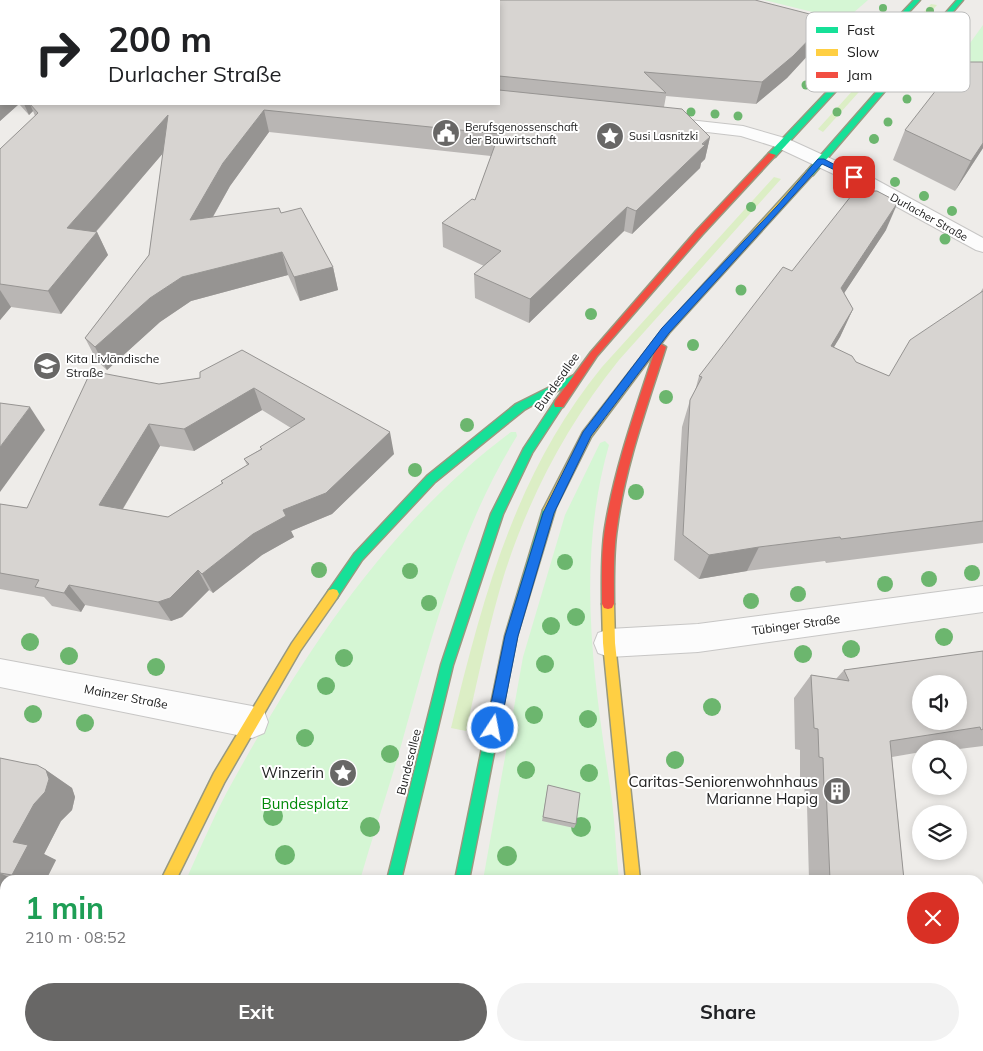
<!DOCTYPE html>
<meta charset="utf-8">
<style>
body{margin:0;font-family:Mulish,sans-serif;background:#f2f2f2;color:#202124;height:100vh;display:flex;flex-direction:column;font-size:19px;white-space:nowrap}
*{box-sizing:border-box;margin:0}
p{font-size:16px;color:#757577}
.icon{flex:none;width:28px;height:28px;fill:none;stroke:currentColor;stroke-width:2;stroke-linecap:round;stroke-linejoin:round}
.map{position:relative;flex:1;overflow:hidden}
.drawer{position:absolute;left:0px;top:875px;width:984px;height:176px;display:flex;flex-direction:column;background:#fff;border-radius:15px 15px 0 0;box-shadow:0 2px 8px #0003}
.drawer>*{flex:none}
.top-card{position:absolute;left:0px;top:0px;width:500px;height:105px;box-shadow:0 2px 8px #0003;background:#fff;color:#202124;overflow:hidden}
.tools{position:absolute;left:912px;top:675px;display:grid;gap:10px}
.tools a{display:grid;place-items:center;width:55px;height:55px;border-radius:50%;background:#fff;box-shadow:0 2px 8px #0003;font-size:25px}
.pin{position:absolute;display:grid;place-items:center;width:42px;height:42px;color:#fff;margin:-21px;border-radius:10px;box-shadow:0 2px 8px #0006}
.me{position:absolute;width:55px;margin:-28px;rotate:11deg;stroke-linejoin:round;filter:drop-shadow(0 0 4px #0008)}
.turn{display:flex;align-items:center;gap:18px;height:105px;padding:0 25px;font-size:22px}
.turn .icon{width:65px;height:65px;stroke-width:2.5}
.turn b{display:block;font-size:35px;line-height:42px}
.round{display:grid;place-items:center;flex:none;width:52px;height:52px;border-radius:26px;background:#f2f2f2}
.head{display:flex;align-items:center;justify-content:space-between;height:85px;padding:0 25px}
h1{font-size:30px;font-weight:700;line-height:38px;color:#1e9e55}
.primary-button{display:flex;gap:10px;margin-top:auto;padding:10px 25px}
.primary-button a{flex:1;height:58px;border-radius:30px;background:#686766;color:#fff;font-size:20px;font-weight:700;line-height:58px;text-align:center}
.primary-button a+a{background:#f2f2f2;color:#202124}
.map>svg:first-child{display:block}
.grass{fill:#dceec5}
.park{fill:#d5f6d4}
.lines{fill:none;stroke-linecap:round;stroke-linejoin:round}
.lane-casing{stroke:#c7c6c5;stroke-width:2}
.street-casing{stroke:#c7c6c5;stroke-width:2}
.fast-casing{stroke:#98997f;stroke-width:3}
.slow-casing{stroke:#98997f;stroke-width:3}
.jam-casing{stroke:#98997f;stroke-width:3}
.lane{fill:#fcfcfc;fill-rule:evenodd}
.street{fill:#fcfcfc;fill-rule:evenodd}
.fast{fill:#16e098;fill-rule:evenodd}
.slow{fill:#ffcf43;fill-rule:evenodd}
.jam{fill:#f24e42;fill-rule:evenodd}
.tree{fill:#6cb66e}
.wall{fill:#b9b6b4;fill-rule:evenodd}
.shaded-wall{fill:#969492}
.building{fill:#d7d4d1;stroke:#969492;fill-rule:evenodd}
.route{fill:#1a73e8;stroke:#114b97}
.labels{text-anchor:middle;stroke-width:4;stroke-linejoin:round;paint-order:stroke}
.far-poi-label{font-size:11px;fill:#202020;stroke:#fff;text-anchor:start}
.far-street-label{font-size:11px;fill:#202020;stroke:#fff}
.poi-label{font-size:12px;fill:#202020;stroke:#fff;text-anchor:start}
.street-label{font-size:12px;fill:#202020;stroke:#fff}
.near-poi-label{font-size:15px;fill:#202020;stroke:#fff;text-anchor:end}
.near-park-label{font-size:15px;fill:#028a09;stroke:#fff}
.key{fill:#fff;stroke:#bcbcbc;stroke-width:1}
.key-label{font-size:14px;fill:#202020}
</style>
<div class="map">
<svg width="983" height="1051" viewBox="0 0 983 1051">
<rect width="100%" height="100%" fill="#eeece9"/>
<g class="grass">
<polygon points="931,4 937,5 823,132 818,129"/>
<path d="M 774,177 L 781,179 L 619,360 C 568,423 530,495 505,572 C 489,624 478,678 466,731 L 451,728 C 483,597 515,474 602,367 Z"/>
</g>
<g class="park">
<polygon points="764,0 868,0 845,20"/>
<polygon points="983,25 983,85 950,71"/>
<path d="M 511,432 L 516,432 L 517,436 C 462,525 435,624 407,724 C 393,777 375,828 360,880 L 186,880 C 201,847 215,813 233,781 C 305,651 390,522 511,432 Z"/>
<path d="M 605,441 L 609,445 C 575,564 594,681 612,800 C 615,826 616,854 619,880 L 483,880 L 523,657 L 565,515 L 600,443 Z"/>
<polygon points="120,1046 313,1046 312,1051 118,1051"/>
<polygon points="450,1046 625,1046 624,1051 449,1051"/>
</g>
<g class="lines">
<g class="lane-casing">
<polygon id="lane" points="912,53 952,63 953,65 948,68 908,58 907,56"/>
</g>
<g class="street-casing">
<g id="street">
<polygon points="724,0 747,0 885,36 887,39 885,42 880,43 726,3"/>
<polygon points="662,117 743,126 788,139 871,177 983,238 983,252 976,250 857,185 776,147 741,136 656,126 653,122 656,118"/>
<polygon points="983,586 983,612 698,652 609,657 598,653 594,643 598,633 609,629 698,624"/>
<polygon points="0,659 252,706 264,711 268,722 264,733 252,738 0,687"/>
</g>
</g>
<g class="fast-casing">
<g id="fast">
<polygon points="914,0 920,0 775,157 769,157 769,153"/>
<polygon points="957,0 963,0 813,175 807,175 807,171"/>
<polygon points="574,375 577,376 579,378 577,380 524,410 435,482 362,560 337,598 333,599 329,598 327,594 329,590 354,554 427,476 516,404"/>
<polygon points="559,400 564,404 532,453 503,514 453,665 401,880 387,880 441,665 491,514 524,448 555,401"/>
<polygon points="549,506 553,507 555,510 517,636 469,880 455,880 505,636 543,510 545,507"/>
<polygon points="343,1046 359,1046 358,1051 342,1051"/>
<polygon points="416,1046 432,1046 431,1051 415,1051"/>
</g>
</g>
<g class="slow-casing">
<g id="slow">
<polygon points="807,171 814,173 669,333 591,437 553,513 545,513 543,510 583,432 663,329"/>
<polygon points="333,589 337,590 339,594 337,598 300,651 224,783 176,880 161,880 214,773 292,643 329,590"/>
<polygon points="608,599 612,600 614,604 615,643 640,880 626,880 603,643 602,604 604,600"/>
<polygon points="93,1046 109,1046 107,1051 91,1051"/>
</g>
</g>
<g class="jam-casing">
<g id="jam">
<polygon points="769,153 776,155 702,235 597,356 563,407 555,407 554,404 555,401 591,352 696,231"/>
<path d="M 661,344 L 666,347 C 647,407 625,466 617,528 C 613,553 614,579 614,604 L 612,608 L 608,609 L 604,608 L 602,604 C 602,578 601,553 605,528 C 615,466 637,406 656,347 Z"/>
<rect x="633" y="1046" width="16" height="5"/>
</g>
</g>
<use href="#lane" class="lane"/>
<use href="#street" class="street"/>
<use href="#fast" class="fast"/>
<use href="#slow" class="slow"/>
<use href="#jam" class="jam"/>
</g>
<g class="tree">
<circle cx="883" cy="8" r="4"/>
<circle cx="930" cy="11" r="4"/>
<circle cx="806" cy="85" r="4.5"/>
<circle cx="907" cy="99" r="4.5"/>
<circle cx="691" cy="112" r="4.5"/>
<circle cx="837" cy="112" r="4.5"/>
<circle cx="715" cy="114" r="4.5"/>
<circle cx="738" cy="116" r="4.5"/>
<circle cx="888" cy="122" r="4.5"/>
<circle cx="874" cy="139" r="5"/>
<circle cx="895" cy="182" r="5"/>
<circle cx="924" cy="196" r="5"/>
<circle cx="751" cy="207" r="5"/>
<circle cx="952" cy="211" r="5"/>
<circle cx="945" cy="239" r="5.5"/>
<circle cx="741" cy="290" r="5.5"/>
<circle cx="591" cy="314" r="6"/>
<circle cx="693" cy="345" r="6"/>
<circle cx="666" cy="397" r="7"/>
<circle cx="467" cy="425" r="7"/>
<circle cx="415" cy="470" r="7"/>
<circle cx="636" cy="492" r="8"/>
<circle cx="565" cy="562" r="8"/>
<circle cx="319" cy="570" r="8"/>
<circle cx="410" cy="571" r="8"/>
<circle cx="972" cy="573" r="8"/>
<circle cx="929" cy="579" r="8"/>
<circle cx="885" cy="584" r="8"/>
<circle cx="798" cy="594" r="8"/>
<circle cx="751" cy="601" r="8"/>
<circle cx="429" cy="603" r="8"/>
<circle cx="576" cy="617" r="9"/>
<circle cx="551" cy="626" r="9"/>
<circle cx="944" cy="637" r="9"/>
<circle cx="30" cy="642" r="9"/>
<circle cx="851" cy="649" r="9"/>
<circle cx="803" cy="654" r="9"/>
<circle cx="69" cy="656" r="9"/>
<circle cx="344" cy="658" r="9"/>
<circle cx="545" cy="664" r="9"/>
<circle cx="156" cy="667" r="9"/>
<circle cx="326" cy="686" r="9"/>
<circle cx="712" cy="707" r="9"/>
<circle cx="33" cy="714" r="9"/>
<circle cx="534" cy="715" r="9"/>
<circle cx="588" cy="719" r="9"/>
<circle cx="85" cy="723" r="9"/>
<circle cx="305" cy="738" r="9"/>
<circle cx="390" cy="754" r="9"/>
<circle cx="675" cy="760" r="9"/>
<circle cx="526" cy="770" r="9"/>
<circle cx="589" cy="773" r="9"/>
<circle cx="273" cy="816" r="10"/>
<circle cx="370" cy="827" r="10"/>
<circle cx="581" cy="827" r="10"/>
<circle cx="285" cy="855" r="10"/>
<circle cx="507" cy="856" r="10"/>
</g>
<g class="wall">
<polygon points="0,0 239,0 238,1 1,1 1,104 499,104 499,1 829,19 822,40 787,78 756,104 666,96 664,107 710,137 705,159 701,163 700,168 632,234 624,231 529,323 475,298 474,274 484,266 443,247 442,223 475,200 491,156 269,132 230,186 213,217 281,213 333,267 338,290 300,301 288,275 191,301 160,322 107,370 97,361 85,338 149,255 163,153 96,232 97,232 108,255 61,314 11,307 0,320 0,149 35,116 33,111 29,115 19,104 0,121"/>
<polygon points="983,62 983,148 955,191 893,160 905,130"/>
<polygon points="886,230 844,293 853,309 840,337 834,347 856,362 889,376 980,293 983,288 983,543 826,563 825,561 747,571 699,579 674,560 682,427 690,400 695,391 699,376 792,271"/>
<path d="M 242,350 L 394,454 L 332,514 L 291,531 L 294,537 L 262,555 L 213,593 L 209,590 L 182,617 L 171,621 L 85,605 L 81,612 L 52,606 L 44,597 L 0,589 L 0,504 L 27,508 L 159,384 L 200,378 ZM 262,410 L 291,428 L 260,447 L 261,449 L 244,459 L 247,465 L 221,481 L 222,484 L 168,517 L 123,509 L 160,446 L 194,451 Z"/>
<polygon points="983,651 983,746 959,749 953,749 952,747 942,749 921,749 921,752 892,757 904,880 809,880 807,805 805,805 804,777 800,777 800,750 795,749 794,698 811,675 836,679 844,670"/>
<polygon points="0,758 46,770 72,788 75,797 72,810 61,821 44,854 56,860 46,880 5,880 1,939 5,940 5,962 0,971"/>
<polygon points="548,785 576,824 574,828 542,821"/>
<polygon points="979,984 983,985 983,1045 979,1045"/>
<polygon points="814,1046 947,1046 948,1051 814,1051"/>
</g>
<g class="shaded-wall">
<polygon points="219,0 239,0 238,1 219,1"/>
<polygon points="829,19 822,40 787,78 756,104 762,82"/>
<polygon points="1,88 1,104 19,104 0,121 0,89"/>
<polygon points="24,104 42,104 30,104 33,111 29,115"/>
<polygon points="264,110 269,132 230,186 198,243 190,220 223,163"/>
<polygon points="168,115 176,138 79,251 67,228"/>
<polygon points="710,137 705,159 701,163 700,168 632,234 636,211"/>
<polygon points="983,143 983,148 955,191 971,161"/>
<polygon points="898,202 886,230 829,316 841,288"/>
<polygon points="627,207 624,231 529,323 530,299"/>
<polygon points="97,232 108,255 61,314 48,291"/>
<polygon points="282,252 288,275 191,301 160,322 107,370 95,347 150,298 182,277"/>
<polygon points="333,267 338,290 300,301 294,277"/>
<polygon points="0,290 11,307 0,320"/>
<polygon points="853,309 840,337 818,373 831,346"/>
<polygon points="254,388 262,410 194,451 184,429"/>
<polygon points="30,407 45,430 0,492 0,447"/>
<polygon points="149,424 160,446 113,525 99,505"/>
<polygon points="390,432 394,454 332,514 291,531 294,537 262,555 213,593 202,574 283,510"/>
<polygon points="759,547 747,571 699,579 709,555"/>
<polygon points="198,570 209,590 182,617 171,621 158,602"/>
<polygon points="69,585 85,605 81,612 64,593"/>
<polygon points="46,770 72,788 75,797 72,810 61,821 44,854 56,860 46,880 22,880 12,875 13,842"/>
<polygon points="0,873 15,880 5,880 5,931 1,939 5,940 5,962 0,971"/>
</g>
<g class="building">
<polygon points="0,0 219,0 219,1 1,1 1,11 0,11"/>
<polygon points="450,0 755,0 829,19 793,56 762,82 644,72 666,93 499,76 499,77 499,1 449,1"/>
<polygon points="0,13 1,15 1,88 0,89"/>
<polygon points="958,62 983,62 983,143 971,161 905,130"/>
<polygon points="499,90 682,109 710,137 702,144 705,145 636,211 627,207 530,299 474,274 501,251 442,223 472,199 475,200 499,134 264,110 223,163 190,220 279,208 281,213 301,208 333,267 294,277 282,252 182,277 150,298 95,347 85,338 149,255 168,115 67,228 97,232 48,291 0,284 0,149 38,113 30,104 499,104"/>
<polygon points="855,191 877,191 898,202 841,288 853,309 831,346 852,356 856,362 889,376 910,340 983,291 983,521 841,539 840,537 759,547 709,555 683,535 690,400 702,377 699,376 783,267 792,271"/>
<path d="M 242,350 L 390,432 L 326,493 L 283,510 L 286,516 L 253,534 L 202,574 L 198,570 L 170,598 L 158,602 L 69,585 L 64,593 L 35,587 L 39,580 L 0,573 L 0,504 L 27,508 L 91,371 L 159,384 L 200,378 L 200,372 ZM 254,388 L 305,419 L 260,447 L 262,449 L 244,459 L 249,464 L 221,481 L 223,483 L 168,517 L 99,505 L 149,424 L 184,429 Z"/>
<polygon points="0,403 30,407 0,447"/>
<path d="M 983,651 L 983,729 L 981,730 L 980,727 L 890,741 L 904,880 L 830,880 L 826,787 L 824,787 L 823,758 L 819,757 L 818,729 L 814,728 L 811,675 L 849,681 L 844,670 ZM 921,684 L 959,684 L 959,721 L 921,721 Z"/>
<polygon points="0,758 29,764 37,765 46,770 49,779 45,792 34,804 13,842 28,845 12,875 0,873"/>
<polygon points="548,785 580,793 576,824 543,817"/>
<polygon points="979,984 983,985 983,1034 979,1033"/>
<polygon points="838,1046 947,1046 948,1051 838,1051"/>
</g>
<polygon class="route" points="818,159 824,159 858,177 852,178 822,164 669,333 591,436 554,513 518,636 500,728 498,732 493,734 488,732 486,728 505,636 543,513 583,432 662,328 777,206"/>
<defs>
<g id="civic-disc" transform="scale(1.4375)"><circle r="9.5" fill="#686766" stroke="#fff"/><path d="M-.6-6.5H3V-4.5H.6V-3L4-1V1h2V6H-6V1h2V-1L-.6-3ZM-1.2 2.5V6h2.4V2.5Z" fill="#fff"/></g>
<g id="sight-disc" transform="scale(1.4375)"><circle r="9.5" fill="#686766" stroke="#fff"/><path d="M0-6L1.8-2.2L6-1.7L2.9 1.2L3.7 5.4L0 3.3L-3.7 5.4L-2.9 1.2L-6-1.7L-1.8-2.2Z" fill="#fff"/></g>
<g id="school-disc" transform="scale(1.4375)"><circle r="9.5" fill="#686766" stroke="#fff"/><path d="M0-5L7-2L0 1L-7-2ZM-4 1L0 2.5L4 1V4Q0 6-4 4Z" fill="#fff"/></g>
<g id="building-disc" transform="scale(1.4375)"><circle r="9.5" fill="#686766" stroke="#fff"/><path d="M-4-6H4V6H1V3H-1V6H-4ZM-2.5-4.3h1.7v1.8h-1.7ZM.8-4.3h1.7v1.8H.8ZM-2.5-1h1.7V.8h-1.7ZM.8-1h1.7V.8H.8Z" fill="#fff"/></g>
</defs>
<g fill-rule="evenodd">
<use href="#civic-disc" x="446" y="133"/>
<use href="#sight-disc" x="610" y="136"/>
<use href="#school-disc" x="47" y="366"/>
<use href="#sight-disc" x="343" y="773"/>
<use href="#building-disc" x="837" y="791"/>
</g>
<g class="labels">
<g class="far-poi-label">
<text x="465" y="131">Berufsgenossenschaft<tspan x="465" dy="13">der Bauwirtschaft</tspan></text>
<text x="629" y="140">Susi Lasnitzki</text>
</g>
<g class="far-street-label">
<text transform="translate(929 217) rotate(29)" y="4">Durlacher Straße</text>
</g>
<g class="poi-label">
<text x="66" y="363">Kita Livländische<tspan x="66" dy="14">Straße</tspan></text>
</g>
<g class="street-label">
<text transform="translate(557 382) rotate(-55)" y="4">Bundesallee</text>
<text transform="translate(796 625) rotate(-8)" y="4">Tübinger Straße</text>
<text transform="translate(126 697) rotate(11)" y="4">Mainzer Straße</text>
<text transform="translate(409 762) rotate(-76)" y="4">Bundesallee</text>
</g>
<g class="near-poi-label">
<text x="324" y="778">Winzerin</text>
<text x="818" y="787">Caritas-Seniorenwohnhaus<tspan x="818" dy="17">Marianne Hapig</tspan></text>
</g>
<g class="near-park-label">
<text x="305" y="809">Bundesplatz</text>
</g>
</g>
<rect x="806" y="12" width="164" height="80" rx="8" class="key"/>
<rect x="816" y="27" width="22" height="6" fill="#16e098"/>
<rect x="816" y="49" width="22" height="7" fill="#ffcf43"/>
<rect x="816" y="72" width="22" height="6" fill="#f24e42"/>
<g class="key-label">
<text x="847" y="35">Fast</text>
<text x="847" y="57">Slow</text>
<text x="847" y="80">Jam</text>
</g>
</svg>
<div class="tools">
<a><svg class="icon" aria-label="sound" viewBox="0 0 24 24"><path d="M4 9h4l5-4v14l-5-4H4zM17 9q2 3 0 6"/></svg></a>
<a><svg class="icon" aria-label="search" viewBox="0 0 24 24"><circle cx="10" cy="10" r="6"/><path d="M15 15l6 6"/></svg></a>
<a><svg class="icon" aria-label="layers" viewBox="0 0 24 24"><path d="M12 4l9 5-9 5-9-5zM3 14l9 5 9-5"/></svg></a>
</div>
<div class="pin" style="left:854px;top:177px;background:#d93025"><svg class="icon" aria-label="arrive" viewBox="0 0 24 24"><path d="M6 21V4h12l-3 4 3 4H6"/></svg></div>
<svg class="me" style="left:493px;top:728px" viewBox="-20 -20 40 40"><circle r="17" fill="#1a73e8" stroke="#fff" stroke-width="3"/><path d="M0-11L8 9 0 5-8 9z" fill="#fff"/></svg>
<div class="top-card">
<div class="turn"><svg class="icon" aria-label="right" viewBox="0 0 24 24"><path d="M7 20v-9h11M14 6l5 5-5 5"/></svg><div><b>200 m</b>Durlacher Straße</div></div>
</div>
<section class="drawer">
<div class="head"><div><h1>1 min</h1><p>210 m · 08:52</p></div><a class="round" style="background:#d93025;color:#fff"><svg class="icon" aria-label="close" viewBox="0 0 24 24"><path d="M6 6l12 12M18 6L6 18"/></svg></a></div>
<div class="primary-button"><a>Exit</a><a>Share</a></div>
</section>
</div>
